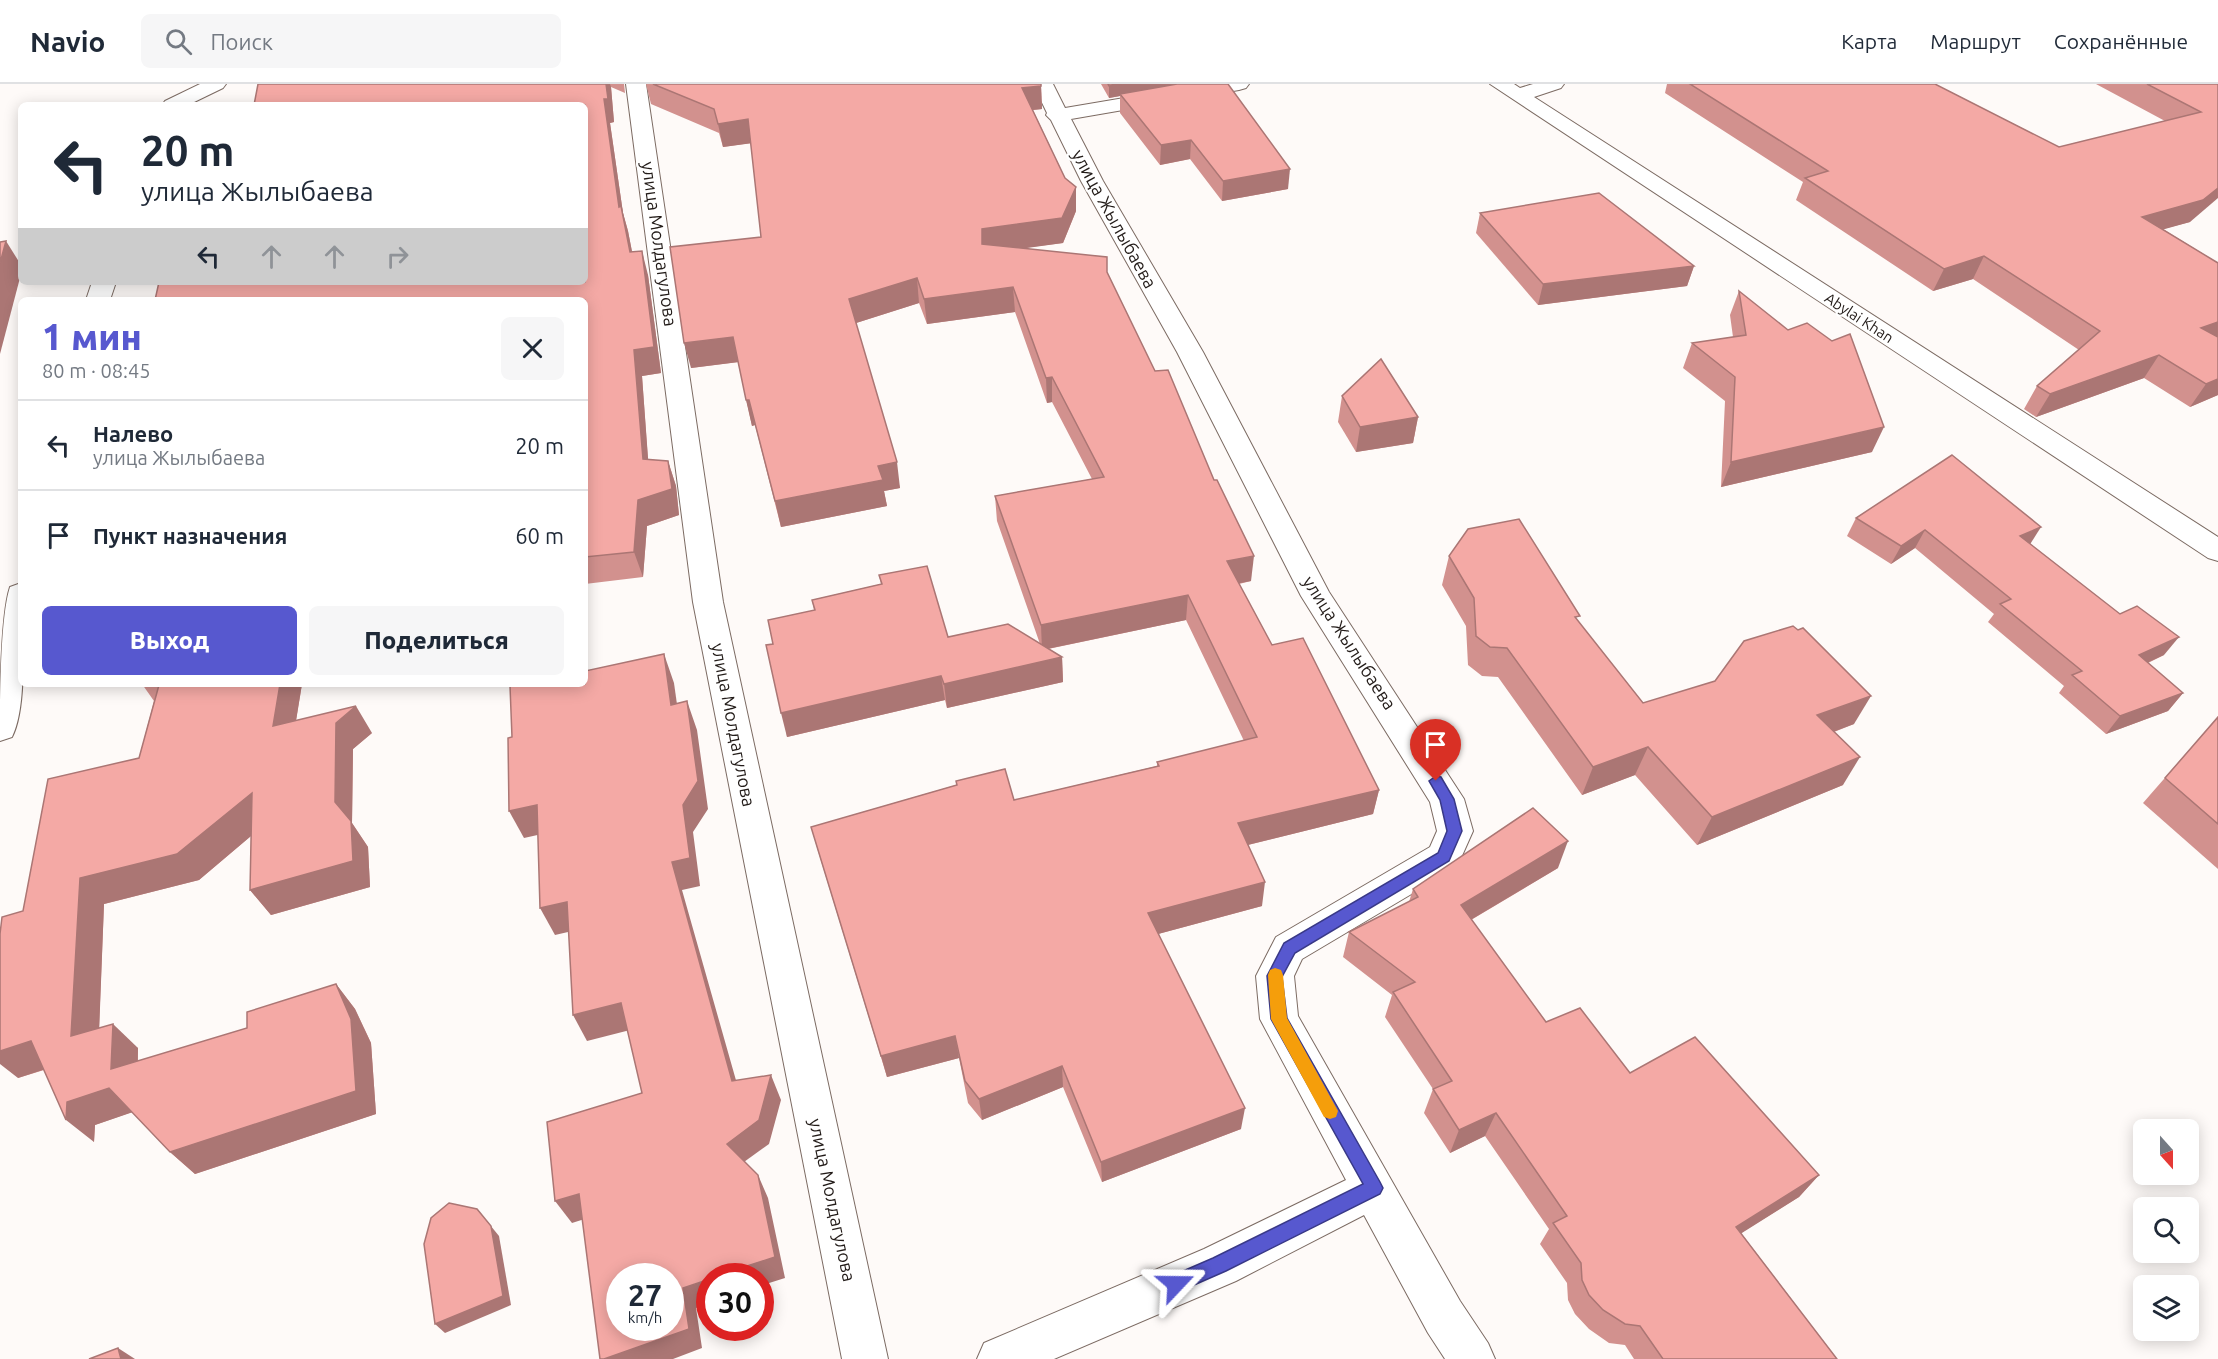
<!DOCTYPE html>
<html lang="ru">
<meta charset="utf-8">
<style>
body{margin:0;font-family:Ubuntu,sans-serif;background:#f6f6f7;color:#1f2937;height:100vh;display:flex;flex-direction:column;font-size:22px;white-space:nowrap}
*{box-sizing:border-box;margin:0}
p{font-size:20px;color:#747a83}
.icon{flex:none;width:33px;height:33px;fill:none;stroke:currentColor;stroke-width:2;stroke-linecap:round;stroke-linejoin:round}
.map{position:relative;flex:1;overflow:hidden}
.panel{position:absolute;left:18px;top:213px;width:570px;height:390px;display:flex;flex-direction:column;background:#fff;border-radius:9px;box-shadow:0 3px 15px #0003}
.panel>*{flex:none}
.top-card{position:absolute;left:18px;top:18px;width:570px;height:183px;border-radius:9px;box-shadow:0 3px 15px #0003;background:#fff;color:#1f2937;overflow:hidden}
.needle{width:39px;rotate:159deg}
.controls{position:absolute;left:2133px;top:1035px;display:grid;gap:12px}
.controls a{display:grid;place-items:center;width:66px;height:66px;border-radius:9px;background:#fff;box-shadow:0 3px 15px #0003;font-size:30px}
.speed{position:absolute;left:606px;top:1179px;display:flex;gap:12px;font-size:30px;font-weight:700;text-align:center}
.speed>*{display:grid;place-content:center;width:78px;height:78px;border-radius:50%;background:#fff;box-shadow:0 3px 15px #0003;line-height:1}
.speed small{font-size:15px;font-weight:400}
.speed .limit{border:9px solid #d22;background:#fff;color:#111}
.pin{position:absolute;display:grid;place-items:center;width:51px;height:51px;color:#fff;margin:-62px -26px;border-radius:50% 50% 50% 0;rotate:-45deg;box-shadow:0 0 6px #0007}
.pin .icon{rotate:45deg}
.me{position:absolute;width:66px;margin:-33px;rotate:67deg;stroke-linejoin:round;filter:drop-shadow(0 0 4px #0008)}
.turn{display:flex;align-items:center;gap:21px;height:126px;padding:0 24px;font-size:27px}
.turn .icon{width:78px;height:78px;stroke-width:2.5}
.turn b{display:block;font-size:42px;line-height:51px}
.lanes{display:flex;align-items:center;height:57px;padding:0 24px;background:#0003;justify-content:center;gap:30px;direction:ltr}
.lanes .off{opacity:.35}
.round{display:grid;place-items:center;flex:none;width:63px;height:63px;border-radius:9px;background:#f6f6f7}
.head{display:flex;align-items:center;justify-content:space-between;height:102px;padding:0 24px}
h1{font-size:36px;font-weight:800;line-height:45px;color:#5758cf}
.action{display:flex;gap:12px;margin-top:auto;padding:12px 24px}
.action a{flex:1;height:69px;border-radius:9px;background:#5758cf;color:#fff;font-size:24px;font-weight:800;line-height:69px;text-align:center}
.action a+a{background:#f6f6f7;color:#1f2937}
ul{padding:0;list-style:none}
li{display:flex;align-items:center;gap:18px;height:90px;padding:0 24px;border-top:2px solid #e0e1e3}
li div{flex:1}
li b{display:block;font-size:22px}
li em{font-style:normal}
header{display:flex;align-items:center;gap:36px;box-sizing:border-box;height:84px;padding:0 30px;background:#fff;border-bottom:2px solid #e0e1e3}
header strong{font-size:28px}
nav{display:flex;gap:33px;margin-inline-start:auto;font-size:21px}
.search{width:420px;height:54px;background:#f6f6f7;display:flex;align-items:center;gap:15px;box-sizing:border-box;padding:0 21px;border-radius:9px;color:#747a83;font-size:22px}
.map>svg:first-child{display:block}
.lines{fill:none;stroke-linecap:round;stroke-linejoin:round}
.street-casing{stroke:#7c6b63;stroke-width:2}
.street{fill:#fff;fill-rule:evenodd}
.wall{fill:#d2918e}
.shaded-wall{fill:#ab7674}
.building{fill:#f4a9a5;stroke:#ab7674;stroke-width:1.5;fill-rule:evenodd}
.route{fill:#5758cf;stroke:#393987;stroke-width:1.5}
.slow{fill:#f59e0b}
.labels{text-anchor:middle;stroke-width:4.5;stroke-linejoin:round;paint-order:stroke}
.far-street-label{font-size:15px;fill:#221b18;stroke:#fff}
.street-label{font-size:18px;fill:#221b18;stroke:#fff}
</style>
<header>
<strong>Navio</strong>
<div class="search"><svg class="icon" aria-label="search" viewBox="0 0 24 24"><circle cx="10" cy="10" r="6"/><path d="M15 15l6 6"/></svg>Поиск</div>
<nav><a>Карта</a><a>Маршрут</a><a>Сохранённые</a></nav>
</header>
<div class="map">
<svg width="2218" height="1275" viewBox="0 0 2218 1275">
<rect width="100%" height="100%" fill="#fefaf8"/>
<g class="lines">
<g class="street-casing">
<g id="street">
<polygon points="200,0 226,0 223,4 188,21 162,21 165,17"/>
<polygon points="626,0 646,0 723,518 888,1275 842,1275 693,518"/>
<polygon points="1033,0 1053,0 1065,24 1207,0 1249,0 1246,4 1239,6 1071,35 1103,97 1203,268 1329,508 1464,715 1473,747 1457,783 1302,875 1294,892 1298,932 1460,1217 1488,1259 1495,1275 1445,1275 1428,1249 1364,1131 1236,1197 1054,1275 977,1275 984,1259 1204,1165 1346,1096 1260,935 1256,892 1276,853 1430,763 1437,747 1430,718 1301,512 1177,268 1081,97 1051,36 1046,31 1047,29"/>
<polygon points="1490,0 1514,0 1520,4 1533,0 1564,0 1561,4 1534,13 2218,453 2218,477 2208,474"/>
<polygon points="92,198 116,198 110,216 86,216"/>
<path d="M 21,499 C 21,540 29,620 12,653 L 0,657 C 0,619 0,533 10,503 Z"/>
</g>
</g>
<use href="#street" class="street"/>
</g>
<g class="wall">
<polygon points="258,0 624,0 625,9 611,3 614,38 610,39 623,129 628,147 632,168 648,191 661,289 642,292 648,376 668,377 676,402 679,431 647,442 643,493 585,500 585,198"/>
<polygon points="646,0 1041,0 1042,25 1033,26 1065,94 1076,103 1076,127 1063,159 1023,164 1107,188 1251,497 1239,500 1272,561 1379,706 1373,730 1248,761 1262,822 1158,850 1241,1045 1102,1098 1063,1003 982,1036 968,1019 959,974 887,993 818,767 811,743 956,701 956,697 1014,716 1157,682 1157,678 1244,657 1186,536 1048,565 1062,573 1063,598 947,624 945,616 787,653 773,560 814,526 812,516 881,500 879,491 948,553 1040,560 997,437 995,412 1092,395 1052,318 1047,319 1015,228 927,240 919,219 856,239 900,404 884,407 887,422 781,443 755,341 752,342 738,278 691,284 761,153 751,59 723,63 719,49 651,20"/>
<polygon points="1101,0 1228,0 1288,105 1222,117 1190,75 1160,81 1120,29 1120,12 1109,14"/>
<polygon points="1667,0 1935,0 2059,63 2165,37 2096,0 2218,0 2190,138 2163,145 2218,179 2218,311 2190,323 2144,294 2036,333 2024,325 2037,302 2079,266 1973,195 1933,207 1796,116 1803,98 1665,9"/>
<polygon points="1480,129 1694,182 1687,202 1538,221 1476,149"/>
<polygon points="1739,207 1872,368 1721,403 1725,317 1683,284 1692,259 1733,253 1730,231"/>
<polygon points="1342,312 1418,333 1413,359 1356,368 1338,338"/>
<polygon points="1856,434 2030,460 2164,571 2148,579 2183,609 2168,627 2106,650 2059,609 2064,602 1988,538 1994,530 1915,464 1891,480 1847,452"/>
<polygon points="1449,472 1578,537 1643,619 1854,640 1834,648 1843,701 1697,761 1635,691 1582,711 1498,593 1482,592 1468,581 1466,542 1442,501"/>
<polygon points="142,600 302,600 296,636 372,649 353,665 352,739 368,763 370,803 271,831 250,806 251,752 199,796 104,820 99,944 138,964 138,977 247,944 336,900 355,925 371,959 376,1030 195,1090 170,1068 132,1028 95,1041 94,1058 44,986 18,994 23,827 139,674 154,617"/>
<polygon points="2218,633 2218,785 2143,719"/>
<polygon points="1558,784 1471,836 1546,938 1630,989 1819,1091 1799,1113 1741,1149 1837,1275 1634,1275 1625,1261 1609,1259 1589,1245 1575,1230 1568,1216 1567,1199 1540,1160 1549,1145 1485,1052 1450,1069 1424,1029 1433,1005 1385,933 1392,911 1343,873 1349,848 1409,818 1413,805"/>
</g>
<g class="shaded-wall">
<polygon points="606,0 610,0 611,3 614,38 610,39 623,129 628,147 637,193 619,123 604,15"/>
<polygon points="1123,0 1195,0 1120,10 1120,12 1109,14 1109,2"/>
<polygon points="1041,2 1042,25 1023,27 1022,4"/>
<polygon points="748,35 753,59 723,63 718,40"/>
<polygon points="1191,56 1190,75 1160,81 1161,61"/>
<polygon points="1290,85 1288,105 1222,117 1223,97"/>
<polygon points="1076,103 1076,127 1063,159 984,170 982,160 982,145"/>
<polygon points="2218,104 2218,114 2190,138 2129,155 2142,133"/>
<polygon points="6,157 21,181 21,190 0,270 0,179"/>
<polygon points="642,167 648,191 661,289 642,292 650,401 643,375 634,266"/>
<polygon points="1984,172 1973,195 1933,207 1944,185"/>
<polygon points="1694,182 1687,202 1538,221 1543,200"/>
<polygon points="917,194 919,219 853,240 849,215"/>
<polygon points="1013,203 1015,228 927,240 924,215"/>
<polygon points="2218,238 2218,256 2201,244"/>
<polygon points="733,253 739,278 691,284 684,259"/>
<polygon points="2159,271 2144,294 2036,333 2050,310"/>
<polygon points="1052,293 1052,318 1047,319 1046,294"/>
<polygon points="2218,295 2218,311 2190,323 2206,300"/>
<polygon points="746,316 749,316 755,341 752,342"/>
<polygon points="1418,333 1413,359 1356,368 1360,343"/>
<polygon points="1884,343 1872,368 1721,403 1731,378"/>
<polygon points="668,377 676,402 679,431 647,442 643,493 634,468 638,416"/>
<polygon points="897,378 900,404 884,407 887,422 781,443 775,417 878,382"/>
<polygon points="2041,443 2029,462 2020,452"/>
<polygon points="1925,446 1915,464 1891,480 1901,462"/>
<polygon points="1254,472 1251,497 1225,502 1227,477"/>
<polygon points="1188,511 1186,536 1042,566 1041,541"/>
<polygon points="2179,553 2164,571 2125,589 2139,571"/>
<polygon points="664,570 674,599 681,649 671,621"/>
<polygon points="1062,573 1063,598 947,624 944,600"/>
<polygon points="941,592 945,616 787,653 781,629"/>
<polygon points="280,600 302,600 291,668 273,642"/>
<polygon points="2183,609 2168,627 2106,650 2120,632"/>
<polygon points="1871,612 1854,640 1801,660 1817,631"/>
<polygon points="687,617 697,646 708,725 693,748 700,802 682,806 743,1021 732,997 672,778 683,721"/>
<polygon points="356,622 372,649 353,665 352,739 368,763 370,803 271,831 250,806 335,718 336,639"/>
<polygon points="1648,663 1635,691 1582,711 1593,683"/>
<polygon points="1860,673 1843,701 1697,761 1712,733"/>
<polygon points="1379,706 1373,730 1235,764 1238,739"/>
<polygon points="252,709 271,735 199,796 104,820 98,976 71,952 80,794"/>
<polygon points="537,721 551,748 524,754 509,727"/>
<polygon points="1568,757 1558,784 1452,847 1461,821"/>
<polygon points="1265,798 1262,822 1147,853 1148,829"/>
<polygon points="567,818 581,845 555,851 540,824"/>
<polygon points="336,900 355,925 371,959 376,1030 195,1090 170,1068"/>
<polygon points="621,919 634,945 587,957 573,931"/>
<polygon points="113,940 138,964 137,1008 111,985"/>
<polygon points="955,952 959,974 887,993 881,972"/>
<polygon points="31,957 58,981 18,994 0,980 0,967"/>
<polygon points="1062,982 1063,1003 982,1036 979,1015"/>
<polygon points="771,991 781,1016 769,1060 737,1083 727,1060"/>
<polygon points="109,1004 136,1027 95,1041 94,1058 66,1036 67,1018"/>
<polygon points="1245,1024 1241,1045 1102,1098 1101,1078"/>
<polygon points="1496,1029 1485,1052 1450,1069 1459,1046"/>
<polygon points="758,1091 768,1114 785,1194 760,1202 760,1192 716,1192"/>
<polygon points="1819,1091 1799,1113 1718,1164 1736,1143"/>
<polygon points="579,1110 594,1132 572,1139 555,1117"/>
<polygon points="477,1125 499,1152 511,1221 445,1249 435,1240"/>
<polygon points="710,1195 710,1220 696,1224 702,1264 673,1275 604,1275 683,1204"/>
<polygon points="118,1264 135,1275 121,1275"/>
</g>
<g class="building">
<polygon points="258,0 606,0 608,15 604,15 619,123 621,122 630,168 642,167 654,263 634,266 643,375 668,377 672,405 638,416 634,468 585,473 585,216 155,216 159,198 585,198 585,21 254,21"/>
<polygon points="653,0 1041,0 1041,2 1022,4 1065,94 1076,103 1062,134 982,145 982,160 1107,173 1107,188 1155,287 1168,286 1214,396 1217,396 1254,472 1227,477 1272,561 1303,554 1379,706 1238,739 1265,798 1148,829 1245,1024 1101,1078 1062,982 979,1015 965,997 955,952 881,972 811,743 957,701 956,697 1005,685 1014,716 1159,682 1157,678 1257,653 1188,511 1041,541 995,412 1104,393 1052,293 1046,294 1013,203 924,215 917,194 849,215 897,378 878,382 883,396 775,417 749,316 746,316 733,253 684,259 670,163 761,153 748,35 718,40 714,25"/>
<polygon points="1108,0 1123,0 1109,2"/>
<polygon points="1177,0 1228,0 1290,85 1223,97 1191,56 1161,61 1120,10"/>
<polygon points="1690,0 1935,0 2059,63 2201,28 2147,0 2218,0 2218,104 2203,116 2142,133 2218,179 2218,238 2201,244 2218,253 2218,295 2206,300 2159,271 2050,310 2037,302 2100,247 1984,172 1944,185 1805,94 1828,87"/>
<polygon points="1599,109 1694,182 1543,200 1480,129"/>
<polygon points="6,157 0,179 0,158"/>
<polygon points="1739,207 1788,246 1807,239 1832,257 1850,250 1884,343 1731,378 1735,293 1692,259 1746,251"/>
<polygon points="1381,275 1418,333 1360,343 1342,312"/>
<polygon points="1952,371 2041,443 2020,452 2120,530 2137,522 2179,553 2139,571 2183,609 2120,632 2072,591 2082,587 2000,520 2011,515 1925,446 1901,462 1856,434"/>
<polygon points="1519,435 1580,532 1575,533 1643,619 1715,597 1744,557 1793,542 1798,546 1803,544 1871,612 1817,631 1860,673 1712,733 1648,663 1593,683 1507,564 1490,563 1476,552 1474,514 1449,472 1468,445"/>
<polygon points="927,482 948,553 1008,540 1062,573 944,600 941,592 781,629 766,561 773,560 768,536 815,526 812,516 882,500 879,491"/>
<path d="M 664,570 L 671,621 L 687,617 L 698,697 L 683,721 L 690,774 L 672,778 L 732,997 L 771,991 L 759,1036 L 727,1060 L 758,1091 L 775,1173 L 716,1192 L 710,1192 L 710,1195 L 683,1204 L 689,1245 L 604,1275 L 600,1275 L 579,1110 L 555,1117 L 547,1038 L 642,1009 L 621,919 L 573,931 L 567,818 L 540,824 L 537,721 L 509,727 L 508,654 L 512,653 L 510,602 L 521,600 L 585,600 L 585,587 ZM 620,1192 L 670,1192 L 670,1244 L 620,1244 Z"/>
<polygon points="156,600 280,600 273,642 356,622 336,639 335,718 351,737 353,777 250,806 252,709 177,770 80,794 71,952 113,940 111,985 247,944 247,928 336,900 351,935 356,1007 170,1068 109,1004 67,1018 66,1036 31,957 0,967 0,850 2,833 23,827 48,695 139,674 159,601"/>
<polygon points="2218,633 2218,740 2165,694"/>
<polygon points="1533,724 1568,757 1461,821 1546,938 1580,924 1630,989 1695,953 1819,1091 1736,1143 1837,1275 1663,1275 1640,1242 1625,1240 1603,1226 1589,1211 1582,1196 1581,1179 1553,1139 1567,1132 1496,1029 1459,1046 1433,1005 1452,997 1393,908 1415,898 1349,848 1418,813 1413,805"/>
<polygon points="449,1119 477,1125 491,1142 503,1212 435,1240 424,1160 431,1134"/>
<polygon points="118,1264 121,1275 89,1275"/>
</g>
<polygon class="route" points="1436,692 1441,693 1454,715 1462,747 1449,777 1295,869 1282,893 1287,934 1380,1098 1383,1104 1380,1110 1226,1187 1176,1209 1169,1206 1167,1200 1169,1193 1213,1174 1363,1100 1271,935 1267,892 1284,859 1438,769 1447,747 1440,716 1429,697"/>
<polygon class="slow" points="1275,884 1281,886 1283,891 1287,934 1338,1027 1336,1033 1330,1035 1324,1033 1271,935 1268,891 1270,886"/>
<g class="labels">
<g class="far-street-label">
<text transform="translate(1859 234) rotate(33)" y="5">Abylai Khan</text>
</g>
<g class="street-label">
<text transform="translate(1114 135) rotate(61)" y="6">улица Жылыбаева</text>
<text transform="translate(659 160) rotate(82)" y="6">улица Молдагулова</text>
<text transform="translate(1349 559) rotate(57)" y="6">улица Жылыбаева</text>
<text transform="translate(733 641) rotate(79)" y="6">улица Молдагулова</text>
<text transform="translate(832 1116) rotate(78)" y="6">улица Молдагулова</text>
</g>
</g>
</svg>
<div class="controls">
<a><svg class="needle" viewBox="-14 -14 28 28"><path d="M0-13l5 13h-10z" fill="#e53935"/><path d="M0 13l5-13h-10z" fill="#747a83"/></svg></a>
<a><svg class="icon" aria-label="search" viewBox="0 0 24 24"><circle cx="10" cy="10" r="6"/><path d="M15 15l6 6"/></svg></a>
<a><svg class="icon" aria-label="layers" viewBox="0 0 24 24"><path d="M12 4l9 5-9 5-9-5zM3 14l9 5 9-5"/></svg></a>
</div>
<div class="speed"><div>27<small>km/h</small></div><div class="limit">30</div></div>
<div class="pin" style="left:1436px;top:697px;background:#d93025"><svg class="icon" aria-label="arrive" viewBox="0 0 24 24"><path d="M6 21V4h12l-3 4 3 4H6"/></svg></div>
<svg class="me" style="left:1176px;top:1200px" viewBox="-20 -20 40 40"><path d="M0-17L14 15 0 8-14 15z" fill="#5758cf" stroke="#fff" stroke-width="4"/></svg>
<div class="top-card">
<div class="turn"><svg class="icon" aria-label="left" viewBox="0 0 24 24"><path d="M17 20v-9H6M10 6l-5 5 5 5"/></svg><div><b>20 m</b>улица Жылыбаева</div></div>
<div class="lanes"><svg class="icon" aria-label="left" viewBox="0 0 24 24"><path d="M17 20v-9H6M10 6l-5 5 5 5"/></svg><svg class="icon off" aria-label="ahead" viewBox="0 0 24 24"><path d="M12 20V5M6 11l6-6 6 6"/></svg><svg class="icon off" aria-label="ahead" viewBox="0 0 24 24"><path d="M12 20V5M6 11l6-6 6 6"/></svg><svg class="icon off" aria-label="right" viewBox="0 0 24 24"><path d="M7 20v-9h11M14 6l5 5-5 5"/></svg></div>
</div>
<section class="panel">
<div class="head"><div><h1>1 мин</h1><p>80 m · 08:45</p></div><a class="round"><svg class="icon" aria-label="close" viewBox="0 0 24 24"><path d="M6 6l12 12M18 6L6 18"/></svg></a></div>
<ul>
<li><svg class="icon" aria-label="left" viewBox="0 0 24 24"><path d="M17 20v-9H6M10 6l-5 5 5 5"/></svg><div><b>Налево</b><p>улица Жылыбаева</p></div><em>20 m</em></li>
<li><svg class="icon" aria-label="arrive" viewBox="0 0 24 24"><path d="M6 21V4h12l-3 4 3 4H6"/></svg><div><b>Пункт назначения</b></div><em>60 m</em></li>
</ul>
<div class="action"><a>Выход</a><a>Поделиться</a></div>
</section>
</div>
